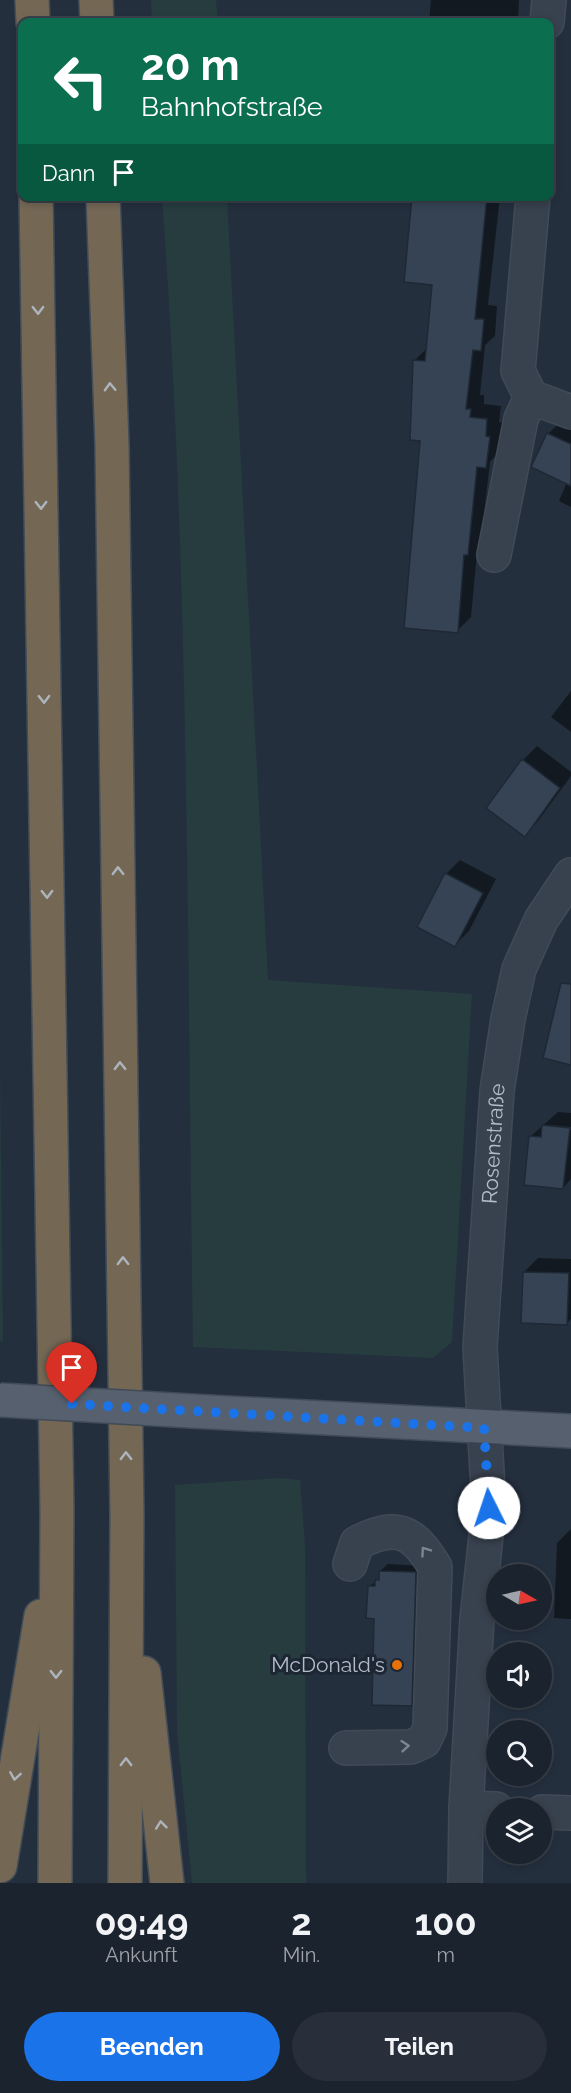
<!DOCTYPE html>
<html lang="de">
<meta charset="utf-8">
<style>
body{margin:0;font-family:Raleway,sans-serif;background:#282f3a;color:#f1f3f6;height:100vh;display:flex;flex-direction:column;font-size:22px;white-space:nowrap}
*{box-sizing:border-box;margin:0}
p{font-size:20px;color:#a0a4aa}
.icon{flex:none;width:33px;height:33px;fill:none;stroke:currentColor;stroke-width:2;stroke-linecap:round;stroke-linejoin:round}
.map{position:relative;height:1883px;overflow:hidden}
.side{display:flex;flex-direction:column;background:#1b232e;flex:1}
.side>*{flex:none}
.banner{position:absolute;left:18px;top:18px;width:536px;height:183px;border-radius:12px;box-shadow:0 3px 9px #0003,0 0 0 2px #39404a;background:#0b6e4f;color:#fff;overflow:hidden}
.needle{width:39px;rotate:99deg}
.fabs{position:absolute;left:486px;top:1564px;display:grid;gap:12px}
.fabs a{display:grid;place-items:center;width:66px;height:66px;border-radius:50%;background:#1b232e;box-shadow:0 3px 9px #0003,0 0 0 2px #39404a;font-size:30px}
.pin{position:absolute;display:grid;place-items:center;width:51px;height:51px;color:#fff;margin:-62px -26px;border-radius:50% 50% 50% 0;rotate:-45deg;box-shadow:0 0 6px #0007}
.pin .icon{rotate:45deg}
.me{position:absolute;width:66px;margin:-33px;rotate:356deg;stroke-linejoin:round;filter:drop-shadow(0 0 4px #0008)}
.turn{display:flex;align-items:center;gap:21px;height:126px;padding:0 24px;font-size:27px}
.turn .icon{width:78px;height:78px;stroke-width:2.5}
.turn b{display:block;font-size:42px;line-height:51px}
.then{display:flex;align-items:center;height:57px;padding:0 24px;background:#0003;gap:12px;font-size:22px}
.eta{display:flex;justify-content:space-evenly;align-items:center;height:102px;text-align:center}
.eta b{font-size:36px;font-weight:700;line-height:42px}
.primary-button{display:flex;gap:12px;margin-top:auto;padding:12px 24px}
.primary-button a{flex:1;height:69px;border-radius:36px;background:#1a73e8;color:#fff;font-size:24px;font-weight:700;line-height:69px;text-align:center}
.primary-button a+a{background:#282f3a;color:#f1f3f6}
.map>svg:first-child{display:block}
.green{fill:#263c3f}
.shadow{fill:#0007}
.building{fill:#364354;stroke:#1f2835;stroke-width:1.5}
.lines{fill:none;stroke-linecap:round;stroke-linejoin:round}
.minor-casing{stroke:#414a57;stroke-width:36}
.major-casing{stroke:#414a57;stroke-width:36}
.highway-casing{stroke:#434c59;stroke-width:36}
.minor{stroke:#38414e;stroke-width:33}
.major{stroke:#56606e;stroke-width:33}
.highway{stroke:#746855;stroke-width:33}
.major-bridge-casing{stroke:#414a57;stroke-width:36;stroke-linecap:butt}
.major-bridge{stroke:#56606e;stroke-width:33}
.oneway{stroke:#aeb4bd}
.oneway2{stroke:#7c8592}
.route{stroke:#1a73e8;stroke-width:10;stroke-dasharray:0 18}
.food-dot{fill:#e8710a;stroke:#1d2633;stroke-width:2}
.labels{text-anchor:middle;stroke-width:6;stroke-linejoin:round;paint-order:stroke}
.street-label{font-size:21px;fill:#b4bcc9;stroke:#1d2633}
.poi-label{font-size:21px;fill:#b4bcc9;stroke:#1d2633;text-anchor:end}
</style>
<div class="map">
<svg width="571" height="1883" viewBox="0 0 571 1883">
<rect width="100%" height="100%" fill="#242f3e"/>
<g class="green">
<polygon points="151,0 216,0 218,22 152,22"/>
<path d="M 162,197 L 227,197 L 268,980 L 472,994 L 452,1342 L 433,1358 L 193,1347 C 187,963 190,579 162,197 Z"/>
<polygon points="0,1067 3,1341 0,1341"/>
<polygon points="280,1478 300,1480 305,1545 306,1883 192,1883 177,1732 175,1485"/>
</g>
<g class="shadow">
<polygon points="431,0 519,0 518,22 429,22"/>
<polygon points="414,196 500,196 488,305 497,306 495,336 485,345 480,395 484,395 484,404 501,406 499,422 503,423 499,452 490,462 481,540 478,543 471,617 457,631 421,440 414,361 428,347 434,283"/>
<polygon points="560,422 571,427 571,507 559,501 567,482 548,434"/>
<polygon points="571,691 571,732 551,717"/>
<polygon points="537,746 571,772 571,776 538,821 525,835 523,760"/>
<polygon points="460,860 496,879 469,931 455,945 446,874"/>
<polygon points="558,1112 571,1113 571,1127 551,1125 548,1127 571,1130 571,1179 563,1188 531,1136"/>
<polygon points="538,1258 571,1259 571,1319 567,1323 524,1272"/>
<polygon points="571,1529 571,1619 554,1618 557,1543"/>
<polygon points="388,1564 423,1566 418,1698 411,1705 376,1618 369,1587 381,1577 380,1571"/>
</g>
<g class="building">
<polygon points="412,196 487,196 475,319 484,319 481,351 473,350 466,409 471,409 470,417 487,419 486,436 490,437 486,468 477,467 468,555 464,555 458,633 404,628 420,441 410,440 413,360 425,361 432,285 404,282"/>
<polygon points="547,433 571,444 571,486 531,467"/>
<polygon points="522,759 560,788 525,837 486,808"/>
<polygon points="445,873 483,893 455,947 417,927"/>
<polygon points="561,983 571,984 571,1065 543,1058"/>
<polygon points="542,1125 570,1128 563,1189 524,1185 529,1136 541,1137"/>
<polygon points="523,1272 569,1273 567,1325 521,1323"/>
<polygon points="379,1571 416,1572 412,1706 372,1705 374,1619 366,1618 368,1586 375,1586 375,1580 379,1580"/>
</g>
<g class="lines">
<g class="minor-casing">
<g id="minor">
<polyline points="547,22 549,0"/>
<polyline points="533,196 518,371 531,397 571,412"/>
<polyline points="494,555 521,419 531,397"/>
<path d="M 346,1748 L 411,1747 L 424,1741 L 430,1728 L 435,1567 C 413,1530 396,1523 357,1543 L 350,1564"/>
<polyline points="466,1808 496,1809"/>
<polyline points="542,1812 571,1813"/>
<path id="s1" d="M 465,1883 L 466,1808 L 477,1619 L 489,1508 L 480,1347 L 497,1091 L 508,1019 L 519,969 L 541,920 L 571,875"/>
</g>
</g>
<g class="major-casing">
<polyline id="major" points="191,1411 571,1431"/>
</g>
<g class="highway-casing">
<g id="highway">
<polyline points="32,0 33,22"/>
<polyline points="96,0 97,22"/>
<polyline points="36,196 57,1511 55,1883"/>
<polyline points="103,196 112,445 127,1515 125,1883"/>
<polyline points="144,1673 167,1883"/>
<polyline points="0,1866 41,1616"/>
</g>
</g>
<use href="#minor" class="minor"/>
<use href="#major" class="major"/>
<use href="#highway" class="highway"/>
<g class="major-bridge-casing">
<polyline id="major-bridge" points="0,1400 191,1411"/>
</g>
<use href="#major-bridge" class="major-bridge"/>
</g>
<defs><path id="oneway-chevron" d="M-2-3.5L2.5 0L-2 3.5" fill="none" stroke-width="1.6" stroke-linecap="round" stroke-linejoin="round" transform="scale(1.5)"/></defs>
<g class="oneway">
<use href="#oneway-chevron" transform="translate(38 310) rotate(89)"/>
<use href="#oneway-chevron" transform="translate(110 387) rotate(-92)"/>
<use href="#oneway-chevron" transform="translate(41 505) rotate(89)"/>
<use href="#oneway-chevron" transform="translate(44 699) rotate(89)"/>
<use href="#oneway-chevron" transform="translate(118 871) rotate(-91)"/>
<use href="#oneway-chevron" transform="translate(47 894) rotate(89)"/>
<use href="#oneway-chevron" transform="translate(120 1066) rotate(-91)"/>
<use href="#oneway-chevron" transform="translate(123 1261) rotate(-91)"/>
<use href="#oneway-chevron" transform="translate(126 1456) rotate(-91)"/>
<use href="#oneway-chevron" transform="translate(56 1674) rotate(90)"/>
<use href="#oneway-chevron" transform="translate(126 1762) rotate(-90)"/>
<use href="#oneway-chevron" transform="translate(15 1776) rotate(99)"/>
<use href="#oneway-chevron" transform="translate(161 1825) rotate(-96)"/>
</g>
<g class="oneway2">
<use href="#oneway-chevron" transform="translate(425 1551) rotate(-125)"/>
<use href="#oneway-chevron" transform="translate(405 1746) rotate(-5)"/>
</g>
<g class="lines">
<polyline class="route" points="72,1404 484,1428 489,1508"/>
</g>
<circle class="food-dot" cx="397" cy="1665" r="6"/>
<g class="labels">
<g class="street-label">
<text dy="7" stroke="none"><textPath href="#s1" startOffset="741">Rosenstraße</textPath></text>
</g>
<g class="poi-label">
<text x="385" y="1672">McDonald's</text>
</g>
</g>
</svg>
<div class="fabs">
<a><svg class="needle" viewBox="-14 -14 28 28"><path d="M0-13l5 13h-10z" fill="#e53935"/><path d="M0 13l5-13h-10z" fill="#a0a4aa"/></svg></a>
<a><svg class="icon" aria-label="sound" viewBox="0 0 24 24"><path d="M4 9h4l5-4v14l-5-4H4zM17 9q2 3 0 6"/></svg></a>
<a><svg class="icon" aria-label="search" viewBox="0 0 24 24"><circle cx="10" cy="10" r="6"/><path d="M15 15l6 6"/></svg></a>
<a><svg class="icon" aria-label="layers" viewBox="0 0 24 24"><path d="M12 4l9 5-9 5-9-5zM3 14l9 5 9-5"/></svg></a>
</div>
<div class="pin" style="left:72px;top:1404px;background:#d93025"><svg class="icon" aria-label="arrive" viewBox="0 0 24 24"><path d="M6 21V4h12l-3 4 3 4H6"/></svg></div>
<svg class="me" style="left:489px;top:1508px" viewBox="-20 -20 40 40"><circle r="19" fill="#fff"/><path d="M0-13L10 11 0 6-10 11z" fill="#1a73e8"/></svg>
<div class="banner">
<div class="turn"><svg class="icon" aria-label="left" viewBox="0 0 24 24"><path d="M17 20v-9H6M10 6l-5 5 5 5"/></svg><div><b>20 m</b>Bahnhofstraße</div></div>
<div class="then">Dann<svg class="icon" aria-label="arrive" viewBox="0 0 24 24"><path d="M6 21V4h12l-3 4 3 4H6"/></svg></div>
</div>
</div>
<section class="side">
<div class="eta">
<div><b>09:49</b><p>Ankunft</p></div>
<div><b>2</b><p>Min.</p></div>
<div><b>100</b><p>m</p></div>
</div>
<div class="primary-button"><a>Beenden</a><a>Teilen</a></div>
</section>
